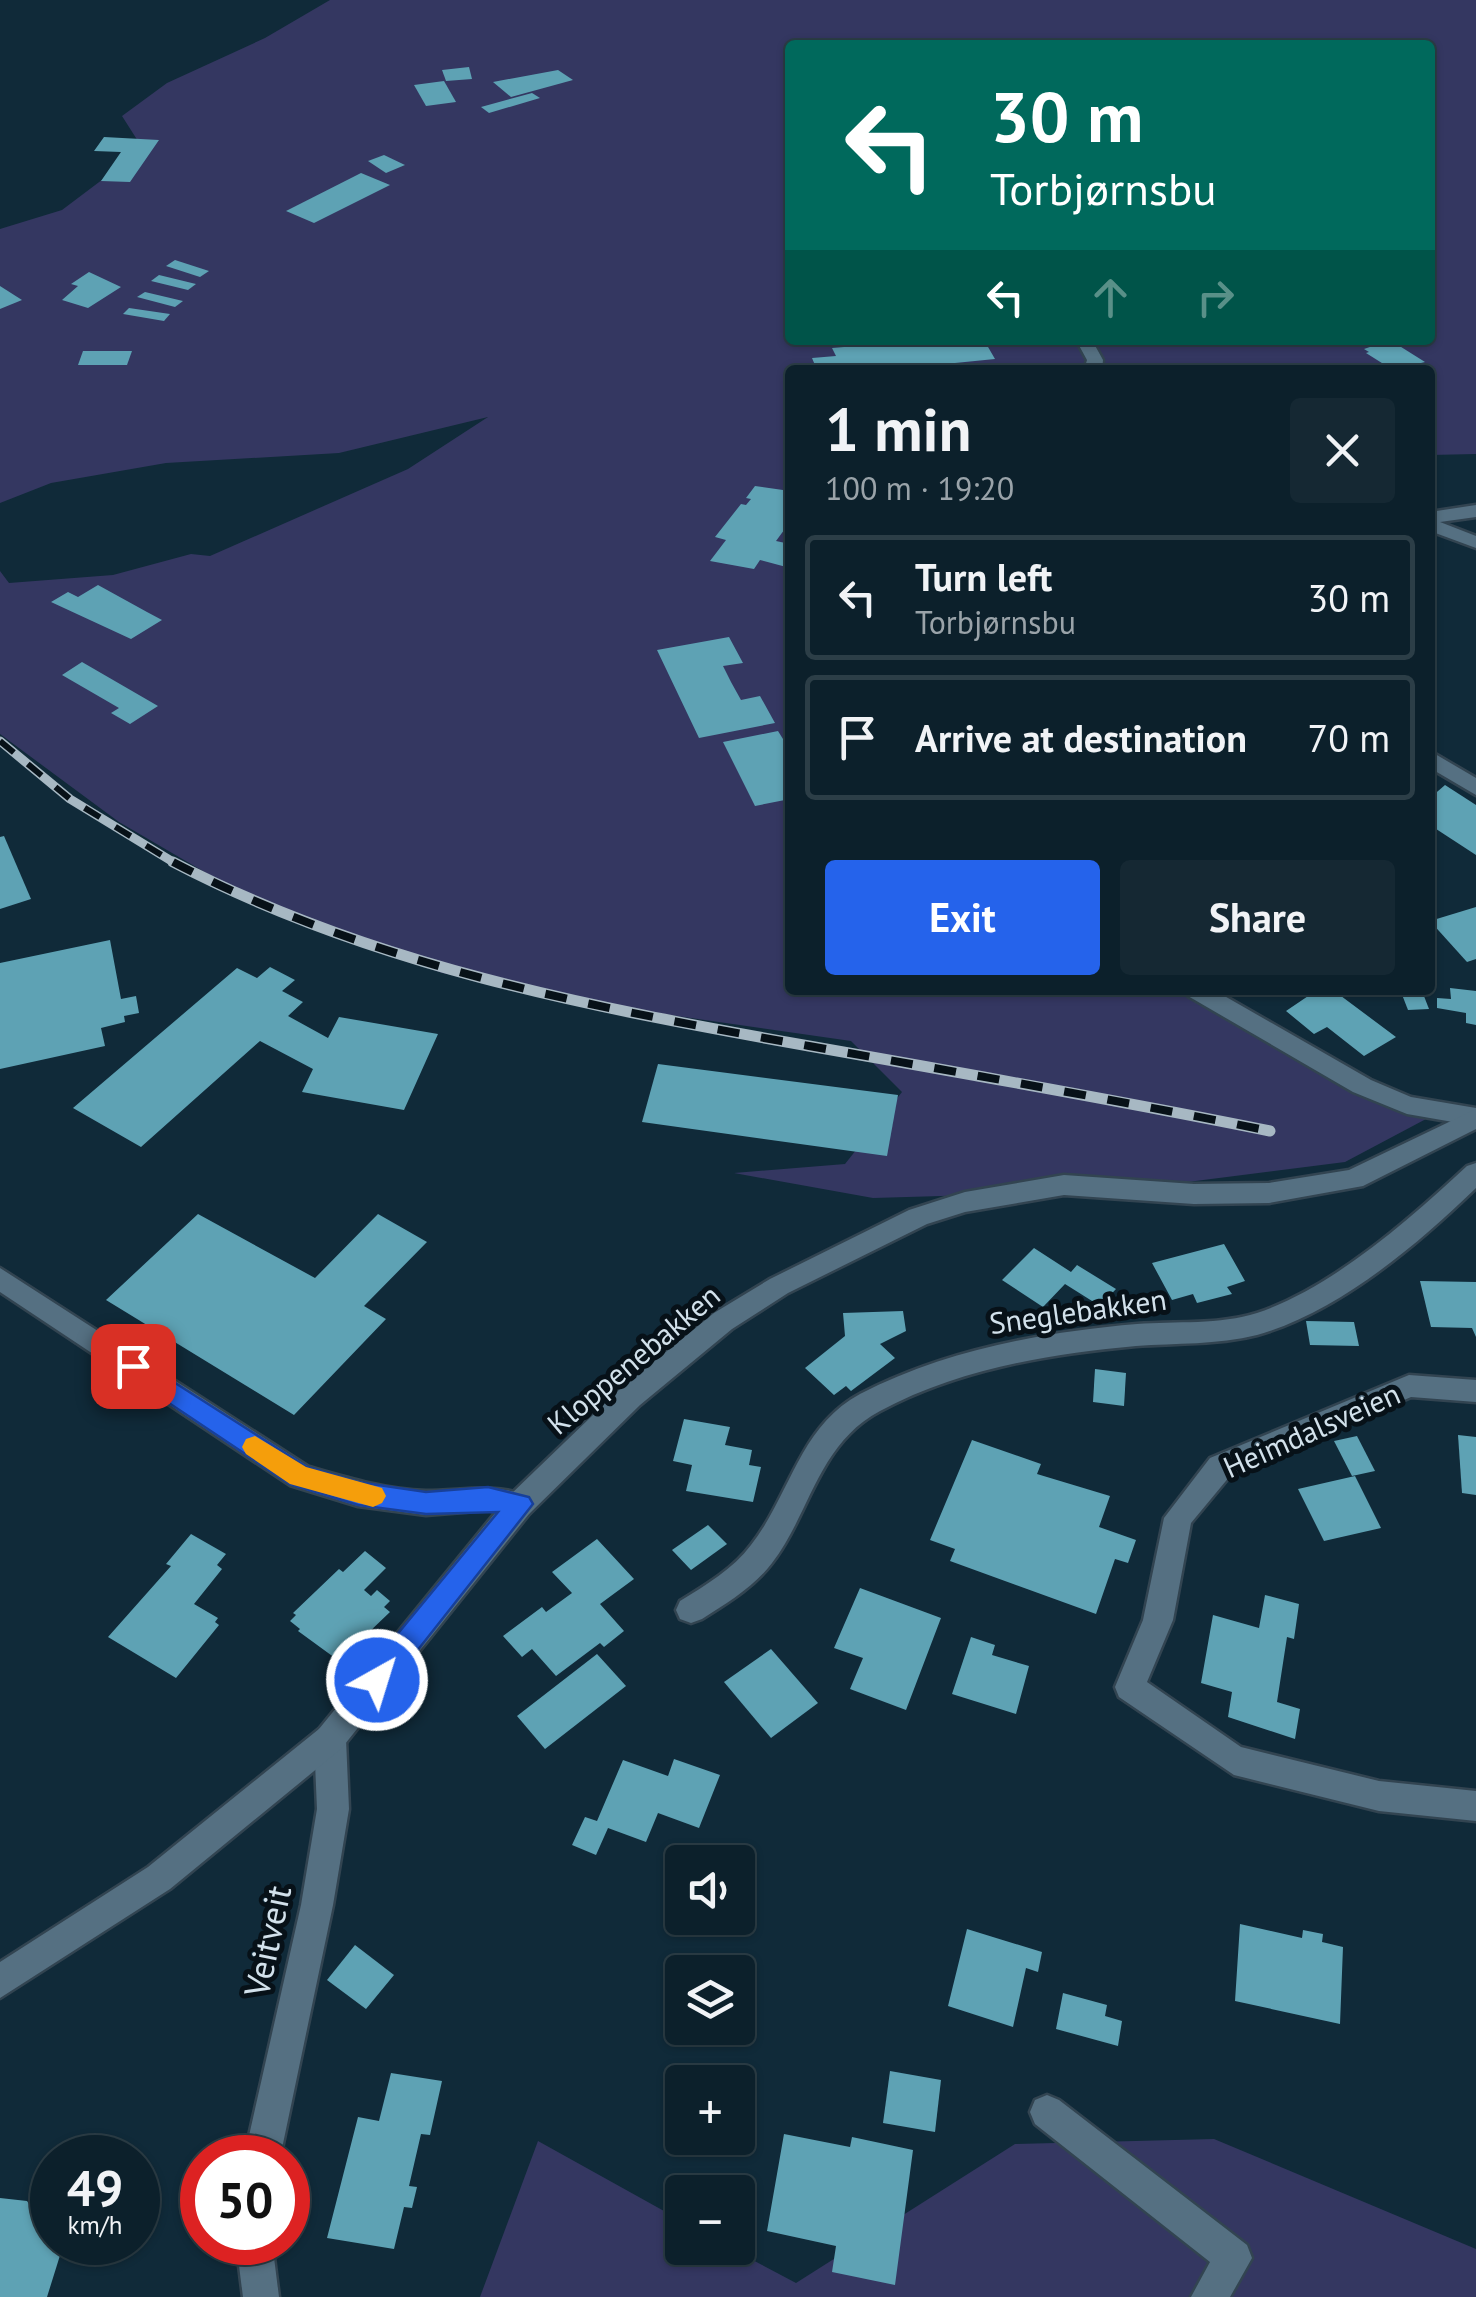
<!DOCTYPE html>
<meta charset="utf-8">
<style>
body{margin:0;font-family:"PT Sans",sans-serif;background:#152833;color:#f1f3f6;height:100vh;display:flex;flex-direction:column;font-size:38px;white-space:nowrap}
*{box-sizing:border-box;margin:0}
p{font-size:32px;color:#9aa3a9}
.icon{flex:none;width:55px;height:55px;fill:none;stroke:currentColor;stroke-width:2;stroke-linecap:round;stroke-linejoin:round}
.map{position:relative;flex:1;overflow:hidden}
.side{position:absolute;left:785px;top:365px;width:650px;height:630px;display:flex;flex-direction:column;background:#0c202b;border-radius:10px;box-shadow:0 2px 8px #0004,0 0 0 2px #2c3e47}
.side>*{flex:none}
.top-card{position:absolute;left:785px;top:40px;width:650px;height:305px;border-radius:10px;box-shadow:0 2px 8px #0004,0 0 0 2px #2c3e47;background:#00695c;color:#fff;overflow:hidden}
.buttons{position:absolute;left:665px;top:1845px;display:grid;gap:20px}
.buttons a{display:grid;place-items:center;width:90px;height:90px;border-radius:10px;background:#0c202b;box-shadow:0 2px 8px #0004,0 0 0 2px #2c3e47;font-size:50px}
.speed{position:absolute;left:30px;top:2135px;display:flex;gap:20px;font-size:50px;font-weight:700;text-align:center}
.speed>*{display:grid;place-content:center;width:130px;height:130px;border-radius:50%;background:#0c202b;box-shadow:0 2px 8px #0004,0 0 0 2px #2c3e47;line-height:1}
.speed small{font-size:25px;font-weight:400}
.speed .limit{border:15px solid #d22;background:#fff;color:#111}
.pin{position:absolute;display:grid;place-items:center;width:85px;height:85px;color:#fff;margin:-42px;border-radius:20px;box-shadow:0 5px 15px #0006}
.me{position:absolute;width:110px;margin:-55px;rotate:39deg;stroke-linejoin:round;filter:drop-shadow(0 0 8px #0008)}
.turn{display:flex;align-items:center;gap:35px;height:210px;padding:0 40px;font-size:45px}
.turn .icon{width:130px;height:130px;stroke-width:2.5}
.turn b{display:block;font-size:70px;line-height:85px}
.lanes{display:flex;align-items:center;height:95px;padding:0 40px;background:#0003;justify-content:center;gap:50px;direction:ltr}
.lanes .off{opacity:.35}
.round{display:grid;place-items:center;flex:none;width:105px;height:105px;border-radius:10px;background:#152833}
.head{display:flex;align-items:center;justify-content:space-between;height:170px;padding:0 40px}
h1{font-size:60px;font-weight:600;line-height:75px}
.primary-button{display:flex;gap:20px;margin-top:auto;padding:20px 40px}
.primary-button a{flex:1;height:115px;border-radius:10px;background:#2563eb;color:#fff;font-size:40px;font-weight:600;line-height:115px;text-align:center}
.primary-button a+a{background:#152833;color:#f1f3f6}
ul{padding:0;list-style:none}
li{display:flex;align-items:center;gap:30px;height:125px;margin:0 20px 15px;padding:0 20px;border:5px solid #2c3e47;border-radius:10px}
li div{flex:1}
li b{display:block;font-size:38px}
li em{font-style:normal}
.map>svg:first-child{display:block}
.green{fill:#343761;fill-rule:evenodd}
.building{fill:#5ea2b4}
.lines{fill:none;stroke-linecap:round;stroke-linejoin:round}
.street-casing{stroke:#324451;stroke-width:5}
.secondary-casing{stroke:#324451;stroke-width:5}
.street{fill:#557082;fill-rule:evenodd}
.secondary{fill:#557082;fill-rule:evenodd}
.rail-far1-casing{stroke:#a7b8c3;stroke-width:9}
.rail-casing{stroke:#a7b8c3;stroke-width:11}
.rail-far1{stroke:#071118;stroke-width:6;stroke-dasharray:18;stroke-linecap:butt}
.rail{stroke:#071118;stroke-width:8;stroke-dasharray:22;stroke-linecap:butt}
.route{fill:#2563eb;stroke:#184099;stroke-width:2.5}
.slow{fill:#f59e0b}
.labels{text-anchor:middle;stroke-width:10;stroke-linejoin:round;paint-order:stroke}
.street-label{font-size:30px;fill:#d2e1eb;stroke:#071118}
.near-street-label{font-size:35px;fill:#d2e1eb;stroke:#071118}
</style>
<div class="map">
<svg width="1476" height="2297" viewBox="0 0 1476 2297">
<rect width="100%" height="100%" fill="#102a39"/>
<g class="green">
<path d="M 330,0 L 1476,0 L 1476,454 L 1430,455 L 1430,370 L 790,370 L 790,990 L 1211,990 L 1426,1119 L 1345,1162 L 1117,1191 L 873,1198 L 734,1173 L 845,1164 L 902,1092 L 851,1041 L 642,1011 L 442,973 L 263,906 L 119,822 L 0,734 L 0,571 L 9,583 L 113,575 L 191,554 L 210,556 L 408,469 L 488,417 L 339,453 L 166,463 L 51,483 L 0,503 L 0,229 L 62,210 L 143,149 L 122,116 L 167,83 L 265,38 ZM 790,45 L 1430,45 L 1430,340 L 790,340 Z"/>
<polygon points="1214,2139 1476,2249 1476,2297 480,2297 538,2141 682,2221 682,2248 730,2248 796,2283 1015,2144"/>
</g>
<g class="building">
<polygon points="469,67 472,79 446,81 442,70"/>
<polygon points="558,70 573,80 511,97 493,82"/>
<polygon points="444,81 456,102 426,106 414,85"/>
<polygon points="532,93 540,98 489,113 481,107"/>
<polygon points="104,137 159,140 130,182 101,181 121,152 94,151"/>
<polygon points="384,155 405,165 386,173 368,161"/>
<polygon points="361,173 390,185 314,223 286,211"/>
<polygon points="175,260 209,271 200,277 166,266"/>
<polygon points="89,272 121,287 88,308 62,300 78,286 71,284"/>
<polygon points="159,275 196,284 188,290 151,281"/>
<polygon points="0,286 22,300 0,309"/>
<polygon points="145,292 183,301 175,307 137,297"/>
<polygon points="129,308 170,314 164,321 123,314"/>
<polygon points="853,340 984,340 995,359 945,364 948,370 817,370 812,358 836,356 832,348 856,346"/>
<polygon points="1390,340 1425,362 1393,370 1366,353 1369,352 1364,349"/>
<polygon points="83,351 132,351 127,365 78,365"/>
<polygon points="755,486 790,491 790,522 776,541 790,544 790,568 760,560 754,569 710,561 726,540 715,537 741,504 746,505 751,499 746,498"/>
<polygon points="98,585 147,612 162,620 131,639 51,602 68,592 78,597"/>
<polygon points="729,637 743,663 723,666 731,682 741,700 760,696 775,723 699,738 657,650"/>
<polygon points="82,662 158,706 130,724 111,713 119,708 62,675"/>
<polygon points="778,731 783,739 790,738 790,799 755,806 723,742"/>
<polygon points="1445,785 1476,805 1476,855 1430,825 1430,798"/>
<polygon points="4,836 31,899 0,909 0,837"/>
<polygon points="1476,907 1476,959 1467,962 1430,921"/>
<polygon points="110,940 121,999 136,996 139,1013 124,1016 125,1022 101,1028 105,1046 0,1069 0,963"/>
<polygon points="270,967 295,980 282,991 303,1002 288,1016 328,1038 339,1017 438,1034 404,1110 302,1092 313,1069 260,1041 141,1147 73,1108 237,968 257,978"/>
<polygon points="1450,988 1476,991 1476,1025 1466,1023 1466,1013 1437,1008 1437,998 1451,999"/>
<polygon points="1317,990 1333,990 1396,1037 1364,1056 1327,1027 1314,1034 1286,1011"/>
<polygon points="1422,991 1429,1009 1408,1010 1401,992"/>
<polygon points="658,1064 898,1095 887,1156 642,1122"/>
<polygon points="198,1214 315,1278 378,1214 427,1242 364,1306 386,1319 294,1415 106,1300"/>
<polygon points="1224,1244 1245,1281 1227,1287 1232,1294 1197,1303 1193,1294 1172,1300 1152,1263"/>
<polygon points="1034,1248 1071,1272 1077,1265 1116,1289 1100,1306 1065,1284 1043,1307 1002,1280"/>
<polygon points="1420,1281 1476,1282 1476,1337 1472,1328 1431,1327"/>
<polygon points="903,1311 906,1331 880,1344 895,1358 851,1391 846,1386 834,1395 805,1368 845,1336 843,1313"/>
<polygon points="1306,1321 1354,1322 1359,1346 1310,1345"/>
<polygon points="1095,1369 1126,1373 1124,1406 1093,1402"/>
<polygon points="684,1419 730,1427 725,1445 752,1450 749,1465 761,1467 753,1502 686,1491 692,1465 673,1461"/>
<polygon points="1458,1435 1476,1437 1476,1495 1462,1493"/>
<polygon points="1357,1436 1375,1471 1352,1476 1334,1441"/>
<polygon points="972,1440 1041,1464 1037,1474 1110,1496 1099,1527 1136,1540 1128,1563 1115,1559 1096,1614 950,1561 955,1549 930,1540"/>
<polygon points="1355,1476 1381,1528 1324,1541 1298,1489"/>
<polygon points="708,1525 727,1544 691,1570 672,1550"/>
<polygon points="191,1534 226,1554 217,1565 222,1569 194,1604 218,1618 215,1622 219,1625 176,1678 108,1637 171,1566 166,1564"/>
<polygon points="597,1539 634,1579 600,1604 624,1631 604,1647 600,1643 556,1676 532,1649 522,1657 503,1636 542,1607 546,1612 572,1593 552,1572"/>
<polygon points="365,1551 386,1568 364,1590 371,1596 377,1590 390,1601 384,1607 390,1612 344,1656 340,1653 335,1658 298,1631 300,1629 290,1621 296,1615 293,1613 339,1569 343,1572"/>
<polygon points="860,1588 941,1618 906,1710 850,1689 863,1658 834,1648"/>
<polygon points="1265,1595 1299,1604 1294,1639 1287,1637 1277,1702 1300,1709 1295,1739 1228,1717 1232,1692 1201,1683 1213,1615 1259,1628"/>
<polygon points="971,1637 995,1645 992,1655 1029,1666 1016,1714 952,1694"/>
<polygon points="771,1649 818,1703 771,1738 724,1682"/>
<polygon points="597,1654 626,1686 545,1749 517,1716"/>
<polygon points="674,1759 720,1775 699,1828 658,1813 646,1842 608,1828 596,1855 572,1845 585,1817 597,1821 623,1760 668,1776"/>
<polygon points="1240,1924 1302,1938 1303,1930 1323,1934 1322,1942 1343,1947 1340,2024 1235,2001"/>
<polygon points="967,1929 1042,1952 1038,1972 1026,1968 1013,2027 948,2006"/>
<polygon points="355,1945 394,1975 366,2009 327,1980"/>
<polygon points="1063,1993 1107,2005 1105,2016 1122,2021 1118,2046 1056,2029"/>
<polygon points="890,2071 941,2080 935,2132 883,2123"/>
<polygon points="391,2073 442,2081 430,2135 421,2134 409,2186 417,2187 412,2208 404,2207 394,2249 327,2238 358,2117 379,2121"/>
<polygon points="784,2134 850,2147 852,2137 913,2150 895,2285 832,2272 836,2246 767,2231"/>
<polygon points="0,2198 27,2201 52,2236 52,2242 62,2249 47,2297 0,2297"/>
</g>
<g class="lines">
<g class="street-casing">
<g id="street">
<polygon points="1076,340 1092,340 1103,360 1102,370 1084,370 1087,360"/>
<polygon points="1476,505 1476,517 1440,522 1476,536 1476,548 1430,531 1430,512"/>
<polygon points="1430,751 1476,778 1476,795 1430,768"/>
<polygon points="1184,990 1214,990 1371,1080 1411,1097 1476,1108 1476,1126 1407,1114 1353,1092 1188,996"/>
<path d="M 1476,1163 L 1476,1188 C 1416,1246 1338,1312 1257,1335 C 1217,1345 1176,1343 1136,1346 C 1049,1354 958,1369 880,1411 C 818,1444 811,1512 772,1563 C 754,1587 727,1603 702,1619 L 691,1623 L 680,1619 L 676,1610 L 680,1601 C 706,1585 733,1569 751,1545 C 791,1494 799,1427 860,1394 C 945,1350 1043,1332 1137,1324 C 1176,1321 1220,1325 1257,1313 C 1332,1288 1410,1219 1467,1166 Z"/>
<path d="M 0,1268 L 309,1467 C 347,1478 386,1490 426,1491 C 463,1491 493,1483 529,1496 L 533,1505 L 529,1514 L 519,1517 L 488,1510 L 426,1515 L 358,1506 L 290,1485 L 0,1292 Z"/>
<polygon points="1409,1375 1476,1380 1476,1402 1411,1397 1230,1476 1191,1523 1173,1620 1147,1682 1241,1747 1379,1781 1476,1791 1476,1821 1379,1811 1234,1775 1119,1697 1115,1687 1143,1620 1164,1518 1210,1458"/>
<polygon points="330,1724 341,1729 346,1739 349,1809 333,1905 280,2158 244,2158 301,1905 317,1809 314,1739 319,1729"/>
<polygon points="1047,2095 1059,2100 1247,2245 1252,2258 1230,2297 1191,2297 1210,2262 1035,2124 1030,2112 1035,2100"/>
<polygon points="236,2242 272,2242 279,2297 243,2297"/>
</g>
</g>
<g class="secondary-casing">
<polygon id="secondary" points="1476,1109 1476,1129 1363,1186 1269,1203 1194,1204 1064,1195 965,1212 927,1224 788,1293 732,1329 640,1405 529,1514 341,1749 170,1889 0,1998 0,1962 148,1867 319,1729 509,1496 620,1389 714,1313 770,1279 909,1210 965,1192 1064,1175 1194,1184 1269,1183 1349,1170"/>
</g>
<use href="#street" class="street"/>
<use href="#secondary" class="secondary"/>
<g class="rail-far1-casing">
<polyline id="rail-far1" points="0,741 70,799 178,865"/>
</g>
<g class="rail-casing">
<path id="rail" d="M 173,862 C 372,966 590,1007 809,1046 C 963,1073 1117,1100 1270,1131"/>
</g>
<use href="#rail-far1" class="rail-far1"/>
<use href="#rail" class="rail"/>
</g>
<polygon class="route" points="133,1356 307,1467 358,1482 426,1492 488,1487 529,1497 533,1504 387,1689 377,1693 367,1689 363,1680 367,1671 498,1512 426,1514 358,1505 290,1484 124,1373 121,1366 124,1359"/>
<polygon class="slow" points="255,1436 306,1467 382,1488 386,1496 382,1503 373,1507 290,1484 246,1454 242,1447 246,1439"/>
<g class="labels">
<g class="street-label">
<text transform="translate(1078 1312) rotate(-8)" y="10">Sneglebakken</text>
<text transform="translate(634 1360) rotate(-40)" y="10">Kloppenebakken</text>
<text transform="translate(1312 1431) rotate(-24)" y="10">Heimdalsveien</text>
</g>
<g class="near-street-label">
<text transform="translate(268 1941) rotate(-78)" y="12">Veitveit</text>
</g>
</g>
</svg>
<div class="buttons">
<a><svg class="icon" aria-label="sound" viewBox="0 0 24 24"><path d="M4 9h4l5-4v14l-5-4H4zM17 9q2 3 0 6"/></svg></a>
<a><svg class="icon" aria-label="layers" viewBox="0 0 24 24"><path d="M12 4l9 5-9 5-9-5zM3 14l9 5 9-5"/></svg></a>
<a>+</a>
<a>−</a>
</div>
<div class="speed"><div>49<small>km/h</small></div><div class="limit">50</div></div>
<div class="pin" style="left:133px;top:1366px;background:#d93025"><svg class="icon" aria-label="arrive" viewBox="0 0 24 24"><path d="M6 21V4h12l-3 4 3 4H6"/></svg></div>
<svg class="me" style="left:377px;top:1680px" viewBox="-20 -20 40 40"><circle r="17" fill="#2563eb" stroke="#fff" stroke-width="3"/><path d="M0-11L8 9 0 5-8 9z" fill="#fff"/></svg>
<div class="top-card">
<div class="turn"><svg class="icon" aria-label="left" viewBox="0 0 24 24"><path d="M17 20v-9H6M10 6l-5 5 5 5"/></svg><div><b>30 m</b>Torbjørnsbu</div></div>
<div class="lanes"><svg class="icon" aria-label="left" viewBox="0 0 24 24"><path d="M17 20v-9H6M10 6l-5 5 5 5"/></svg><svg class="icon off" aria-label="ahead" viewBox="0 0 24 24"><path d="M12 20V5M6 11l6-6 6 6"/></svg><svg class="icon off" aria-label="right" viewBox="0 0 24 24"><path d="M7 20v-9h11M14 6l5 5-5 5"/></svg></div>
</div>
<section class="side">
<div class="head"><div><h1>1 min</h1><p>100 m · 19:20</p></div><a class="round"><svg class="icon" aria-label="close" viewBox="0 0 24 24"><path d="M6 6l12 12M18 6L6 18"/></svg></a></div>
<ul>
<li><svg class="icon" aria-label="left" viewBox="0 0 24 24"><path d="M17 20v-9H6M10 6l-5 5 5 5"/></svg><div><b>Turn left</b><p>Torbjørnsbu</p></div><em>30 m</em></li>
<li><svg class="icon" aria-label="arrive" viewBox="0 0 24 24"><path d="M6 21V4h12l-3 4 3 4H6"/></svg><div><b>Arrive at destination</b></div><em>70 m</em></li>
</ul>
<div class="primary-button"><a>Exit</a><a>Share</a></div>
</section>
</div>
